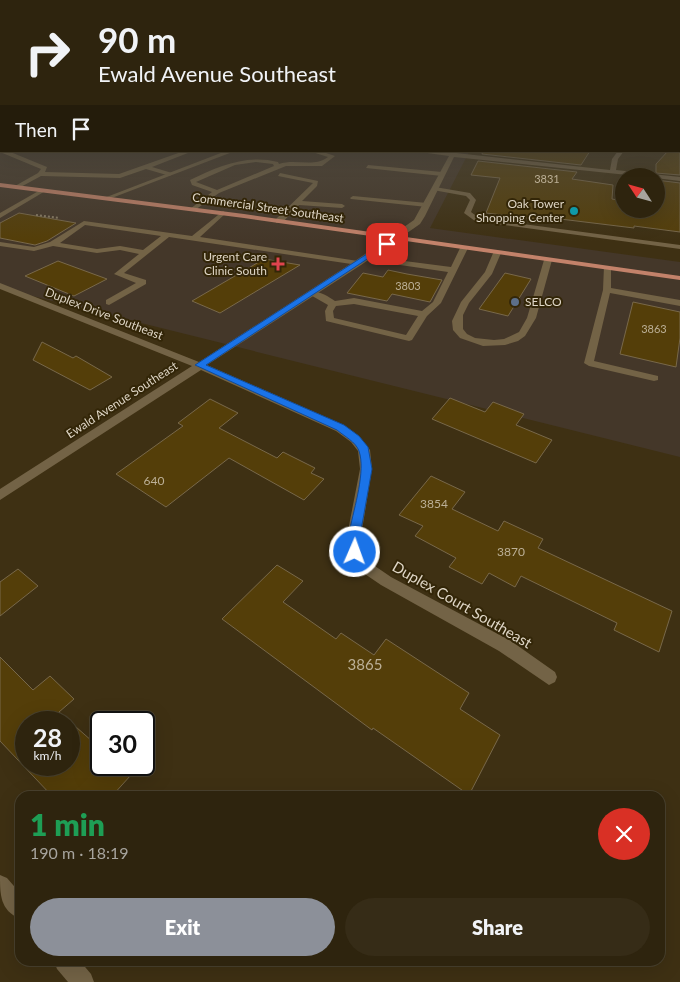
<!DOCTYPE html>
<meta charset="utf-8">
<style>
body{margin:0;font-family:Lato,sans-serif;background:#362c17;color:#f1f3f6;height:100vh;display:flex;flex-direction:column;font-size:19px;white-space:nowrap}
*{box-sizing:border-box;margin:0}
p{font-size:16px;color:#a7a49e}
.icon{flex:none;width:28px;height:28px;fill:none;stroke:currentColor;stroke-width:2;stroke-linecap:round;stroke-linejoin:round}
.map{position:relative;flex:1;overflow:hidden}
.side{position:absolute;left:15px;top:791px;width:650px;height:175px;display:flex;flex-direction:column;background:#2e240e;border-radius:15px;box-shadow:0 5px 20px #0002,0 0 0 1px #49412e}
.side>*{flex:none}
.top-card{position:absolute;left:0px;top:0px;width:680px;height:152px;box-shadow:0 5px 20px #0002,0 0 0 1px #49412e;background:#2e240e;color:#f1f3f6;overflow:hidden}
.needle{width:32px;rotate:306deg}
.fabs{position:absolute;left:615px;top:168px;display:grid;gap:10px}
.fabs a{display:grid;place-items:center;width:50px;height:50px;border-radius:50%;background:#2e240e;box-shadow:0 5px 20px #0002,0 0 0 1px #49412e;font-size:25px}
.speed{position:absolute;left:15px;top:711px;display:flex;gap:10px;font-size:25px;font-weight:700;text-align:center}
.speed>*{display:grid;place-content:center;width:65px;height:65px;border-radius:50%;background:#2e240e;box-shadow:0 5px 20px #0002,0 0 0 1px #49412e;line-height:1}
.speed small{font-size:12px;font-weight:400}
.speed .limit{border:2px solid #111;border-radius:8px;background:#fff;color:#111}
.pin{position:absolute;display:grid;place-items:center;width:42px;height:42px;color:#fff;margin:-21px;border-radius:10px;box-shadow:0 2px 8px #0006}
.me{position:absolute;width:55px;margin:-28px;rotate:2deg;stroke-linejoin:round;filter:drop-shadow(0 0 4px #0008)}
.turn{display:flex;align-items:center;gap:18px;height:105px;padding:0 15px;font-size:22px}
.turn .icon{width:65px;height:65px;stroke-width:2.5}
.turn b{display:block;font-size:35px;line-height:42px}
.then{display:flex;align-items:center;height:48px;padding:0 15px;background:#0003;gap:10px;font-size:19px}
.round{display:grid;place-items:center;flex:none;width:52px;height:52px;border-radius:26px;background:#362c17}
.summary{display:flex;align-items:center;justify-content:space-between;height:85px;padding:0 15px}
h1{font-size:30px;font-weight:800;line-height:38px;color:#1e9e55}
.cta{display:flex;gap:10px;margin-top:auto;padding:10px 15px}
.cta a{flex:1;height:58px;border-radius:30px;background:#8c9099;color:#fff;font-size:20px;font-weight:800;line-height:58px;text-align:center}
.cta a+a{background:#362c17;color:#f1f3f6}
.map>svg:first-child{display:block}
.commercial{fill:#443729}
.building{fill:#543e09;stroke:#78684a;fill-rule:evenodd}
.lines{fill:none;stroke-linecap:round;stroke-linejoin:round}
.path{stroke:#887c65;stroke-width:2;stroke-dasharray:2 2;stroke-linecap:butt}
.service{fill:#736346;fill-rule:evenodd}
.minor{fill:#736346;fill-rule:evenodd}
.tertiary{fill:#736346;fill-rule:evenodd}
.primary{fill:#c3826a;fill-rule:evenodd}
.route{fill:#1a73e8;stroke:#114b97}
.culture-dot{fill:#0f9aa8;stroke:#332608;stroke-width:2}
.health-dot{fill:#e0444e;stroke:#332608;stroke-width:2}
.service-dot{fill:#5c6f8a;stroke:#332608;stroke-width:2}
.labels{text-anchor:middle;stroke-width:4;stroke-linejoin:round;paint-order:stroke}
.far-number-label{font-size:11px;fill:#bcb097}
.far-poi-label{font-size:12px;fill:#dfd6c6;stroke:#332608;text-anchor:end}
.far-street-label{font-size:12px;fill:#dfd6c6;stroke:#332608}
.number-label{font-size:12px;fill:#bcb097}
.street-label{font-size:15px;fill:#dfd6c6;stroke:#332608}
.near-number-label{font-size:15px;fill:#bcb097}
</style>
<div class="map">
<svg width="680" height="982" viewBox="0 0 680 982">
<rect width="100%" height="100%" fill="#3e3013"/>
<polygon class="commercial" points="0,103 1,151 469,152 430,228 680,262 680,457 0,288"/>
<g class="building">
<polygon points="680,138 680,175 656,173 656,164 668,151 679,151"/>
<polygon points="483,151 590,151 581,165 482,154"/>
<polygon points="478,161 577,172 572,179 613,185 612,199 624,201 624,209 656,209 656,180 680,183 680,232 634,226 634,228 552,218 552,221 486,213 500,178 471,175"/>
<polygon points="19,213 76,223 47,241 35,245 0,238 0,223"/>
<polygon points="264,259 300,265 220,313 192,301"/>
<polygon points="58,261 107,279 74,296 25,276"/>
<polygon points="388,270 407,274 442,280 430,302 392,294 387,301 347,293 363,273 383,277"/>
<polygon points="505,273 531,279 508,316 479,309"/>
<polygon points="633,302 680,312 680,338 676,367 620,354"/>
<polygon points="42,342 73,358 76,356 112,377 90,390 33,360"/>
<polygon points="450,398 485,412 493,402 524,414 516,425 552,440 536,463 432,419"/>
<polygon points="210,399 238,413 219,428 277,458 283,452 315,468 311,473 324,479 304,500 229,458 166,507 116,474 183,426 178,423"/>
<polygon points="431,476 465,492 452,509 498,531 504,521 543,539 538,548 672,611 659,652 614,630 617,623 521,576 515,587 489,573 482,584 449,567 456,558 415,536 423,526 399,515"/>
<polygon points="277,565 303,581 283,602 336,639 341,633 374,655 386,639 469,693 460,709 500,735 469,795 373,728 372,730 222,619"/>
<polygon points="18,569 38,586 0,616 0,582"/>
<path d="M 0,657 L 33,690 L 50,676 L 74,699 L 59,712 L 101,749 L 101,765 L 119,765 L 131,775 L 112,796 L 52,796 L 0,741 ZM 26,722 L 69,722 L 69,765 L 26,765 Z"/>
</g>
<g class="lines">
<polyline class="path" points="36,215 59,218"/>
<g class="service">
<rect x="0" y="139" width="1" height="4"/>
<polygon points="1,149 1,151 8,151 47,167 45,172 119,174 184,151 193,151 152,167 172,173 170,176 146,169 120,178 41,176 17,189 15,188 15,186 38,173 41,169 0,152"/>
<path d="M 309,151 L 320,151 L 335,156 L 322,166 L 286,166 L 219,193 L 195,210 L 190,209 L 212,192 L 192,185 L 190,180 C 218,166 247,154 278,162 L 279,164 C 295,158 314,168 328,157 ZM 256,162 L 273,164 L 274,166 L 217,190 L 196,182 L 235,165 Z"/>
<polygon points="368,165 442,172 445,174 442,176 366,168"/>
<polygon points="280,173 318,181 317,186 302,201 342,204 345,206 342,208 299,205 282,223 276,223 276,219 313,183 278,176"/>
<polygon points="435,187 470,193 476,200 471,212 479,218 680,245 680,249 475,221 464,213 470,200 466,196 433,190 432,189"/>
<polygon points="42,189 47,190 0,218 0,213"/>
<polygon points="353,196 427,203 430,205 427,207 351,199 350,198"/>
<path d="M 223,211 L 226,213 L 225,214 L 200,237 L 358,261 L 362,263 L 358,265 L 169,237 L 124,273 L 146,280 L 146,284 L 109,305 L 106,304 L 106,300 L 136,283 L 114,274 L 139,254 L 120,250 L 97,253 L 53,246 L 34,251 L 0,246 L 0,242 L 34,247 L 50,242 L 84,221 L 192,236 ZM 85,225 L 161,236 L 143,250 L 120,246 L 97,249 L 60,243 Z"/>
<path d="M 461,246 L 468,248 L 441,303 L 427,316 L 412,340 L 409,341 L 326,321 L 325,311 L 328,305 L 307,293 C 315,288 328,296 335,301 L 354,298 L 422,311 L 433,302 L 448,272 L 366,260 L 362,258 L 366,256 L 451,267 ZM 354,304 L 418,316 L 406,335 L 334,318 L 333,311 L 336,306 Z"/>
<polygon points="494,251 501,253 492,274 469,303 463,315 463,329 467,334 475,338 494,340 504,339 519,332 527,318 544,260 548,258 552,260 536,318 525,336 518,341 505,345 483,346 460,338 453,330 452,321 461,302 485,272"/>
<polygon points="604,266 611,268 611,288 680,300 680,306 610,293 594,361 658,376 658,380 654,381 589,366 584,363 603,290"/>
</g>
<g class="minor">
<polygon points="413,151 450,153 457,151 456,153 610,170 612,159 618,151 624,151 618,159 616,170 680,177 680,181 656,178 656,176 637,176 454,157 425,216 420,224 361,265 207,365 344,425 359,436 370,450 372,469 361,536 362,551 369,562 391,577 511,641 555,672 557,677 555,682 549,685 499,651 381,585 359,570 348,552 347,536 360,469 358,451 351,442 336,431 201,370 0,500 0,489 192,366 0,289 0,283 199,362 355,261 414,220 449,156"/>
<path d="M 0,875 L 7,878 L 20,893 L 20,919 C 0,910 0,895 0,875 Z"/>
<polygon points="54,961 80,961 91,974 94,982 68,982 57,969"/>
</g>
<polygon class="tertiary" points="226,151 235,151 109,199 104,198"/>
<polygon class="primary" points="0,183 244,214 680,276 680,280 244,218 0,187"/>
</g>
<linearGradient id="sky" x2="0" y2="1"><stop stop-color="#221a0a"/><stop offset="0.43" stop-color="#524e44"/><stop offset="1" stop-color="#524e44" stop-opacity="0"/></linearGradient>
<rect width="680" height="241" fill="url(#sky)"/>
<path class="route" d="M 384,243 L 390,244 L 206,365 L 344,425 L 359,436 L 368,447 L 372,469 L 360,536 L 361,552 L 359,556 L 350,556 C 347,548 348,537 350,529 C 354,508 366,471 359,451 C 356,442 344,436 337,430 L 195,365 Z"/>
<circle class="culture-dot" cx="574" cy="211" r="5"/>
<path class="health-dot" d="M275.5 256.5h5v5h5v5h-5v5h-5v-5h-5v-5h5z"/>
<circle class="service-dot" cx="515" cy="302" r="5"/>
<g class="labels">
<g class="far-number-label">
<text x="547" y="183">3831</text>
<text x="408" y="290">3803</text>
<text x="654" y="333">3863</text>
</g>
<g class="far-poi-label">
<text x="564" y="208">Oak Tower<tspan x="564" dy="14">Shopping Center</tspan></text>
<text x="267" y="261">Urgent Care<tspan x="267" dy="14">Clinic South</tspan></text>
<text x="525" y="306" text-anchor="start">SELCO</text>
</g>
<g class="far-street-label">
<text transform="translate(268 208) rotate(8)" y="4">Commercial Street Southeast</text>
<text transform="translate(104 314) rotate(21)" y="4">Duplex Drive Southeast</text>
<text transform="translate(122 400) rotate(-33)" y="4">Ewald Avenue Southeast</text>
</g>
<g class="number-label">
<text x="154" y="485">640</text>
<text x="434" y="508">3854</text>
<text x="511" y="556">3870</text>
</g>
<g class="street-label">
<text transform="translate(462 605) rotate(30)" y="5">Duplex Court Southeast</text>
</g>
<g class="near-number-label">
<text x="365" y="670">3865</text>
</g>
</g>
</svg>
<div class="fabs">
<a><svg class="needle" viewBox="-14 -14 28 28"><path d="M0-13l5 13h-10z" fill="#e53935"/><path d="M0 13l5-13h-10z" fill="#a7a49e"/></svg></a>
</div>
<div class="speed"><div>28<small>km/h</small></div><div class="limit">30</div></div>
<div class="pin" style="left:387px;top:244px;background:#d93025"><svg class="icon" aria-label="arrive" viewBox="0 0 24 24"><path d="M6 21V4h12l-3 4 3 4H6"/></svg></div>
<svg class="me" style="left:355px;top:552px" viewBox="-20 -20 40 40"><circle r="17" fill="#1a73e8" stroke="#fff" stroke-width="3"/><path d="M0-11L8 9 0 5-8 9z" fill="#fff"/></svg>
<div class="top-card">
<div class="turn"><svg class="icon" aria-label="right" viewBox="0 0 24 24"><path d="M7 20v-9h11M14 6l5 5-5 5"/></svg><div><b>90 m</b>Ewald Avenue Southeast</div></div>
<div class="then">Then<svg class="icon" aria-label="arrive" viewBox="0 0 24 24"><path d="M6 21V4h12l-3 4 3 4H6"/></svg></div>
</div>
<section class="side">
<div class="summary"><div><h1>1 min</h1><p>190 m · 18:19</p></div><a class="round" style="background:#d93025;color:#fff"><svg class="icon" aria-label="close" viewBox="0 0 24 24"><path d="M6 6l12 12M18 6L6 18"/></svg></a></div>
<div class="cta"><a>Exit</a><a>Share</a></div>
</section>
</div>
